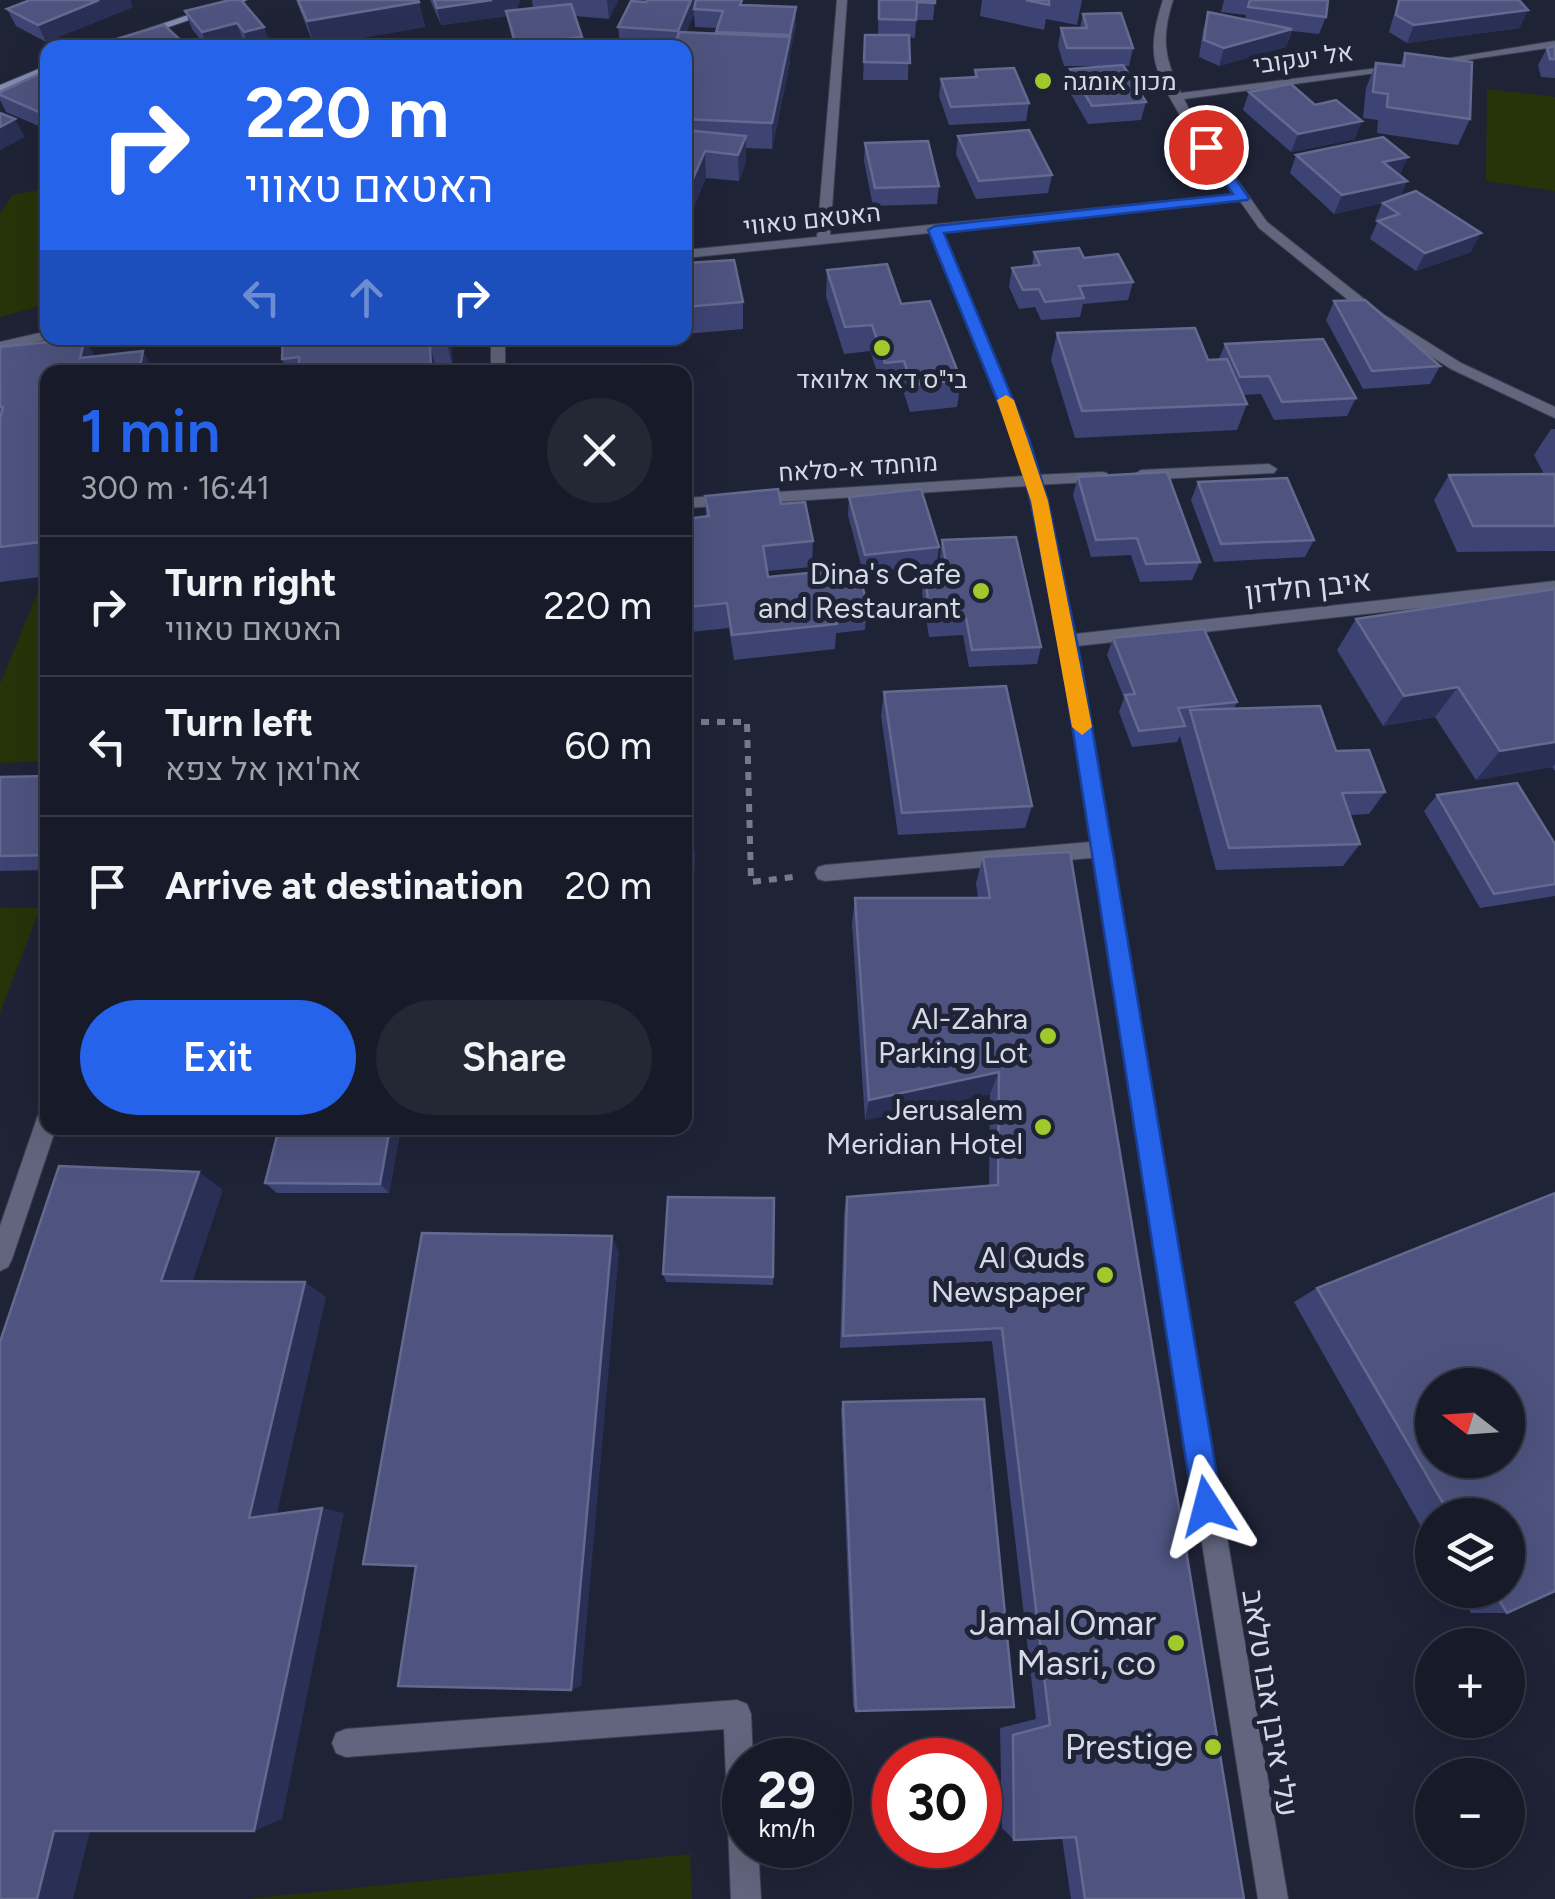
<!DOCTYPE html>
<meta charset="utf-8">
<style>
body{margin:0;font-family:Figtree,Heebo,sans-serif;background:#242734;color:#f1f3f6;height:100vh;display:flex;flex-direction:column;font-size:38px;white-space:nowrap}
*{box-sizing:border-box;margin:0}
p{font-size:32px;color:#9ea1a8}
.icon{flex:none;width:55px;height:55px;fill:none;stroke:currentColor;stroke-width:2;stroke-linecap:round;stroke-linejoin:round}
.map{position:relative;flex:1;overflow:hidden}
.drawer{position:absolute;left:40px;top:365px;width:652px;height:770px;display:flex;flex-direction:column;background:#171a28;border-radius:20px;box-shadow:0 10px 40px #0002,0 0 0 2px #363845}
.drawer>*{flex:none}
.hud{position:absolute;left:40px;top:40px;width:652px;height:305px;border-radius:20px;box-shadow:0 10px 40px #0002,0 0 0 2px #363845;background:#2563eb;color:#fff;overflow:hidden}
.needle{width:65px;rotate:287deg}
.tools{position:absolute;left:1415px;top:1368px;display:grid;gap:20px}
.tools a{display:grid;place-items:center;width:110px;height:110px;border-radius:50%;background:#171a28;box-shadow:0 10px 40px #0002,0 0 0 2px #363845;font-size:50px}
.speed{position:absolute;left:722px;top:1738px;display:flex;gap:20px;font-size:50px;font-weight:700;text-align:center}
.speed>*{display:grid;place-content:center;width:130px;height:130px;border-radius:50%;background:#171a28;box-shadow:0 10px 40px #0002,0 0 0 2px #363845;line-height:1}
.speed small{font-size:25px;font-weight:400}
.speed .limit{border:15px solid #d22;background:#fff;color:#111}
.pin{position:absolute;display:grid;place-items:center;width:85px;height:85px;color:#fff;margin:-42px;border:5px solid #fff;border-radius:50%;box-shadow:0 2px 10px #0007}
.me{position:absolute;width:110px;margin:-55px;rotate:351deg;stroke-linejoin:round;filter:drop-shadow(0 0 8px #0008)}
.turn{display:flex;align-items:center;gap:35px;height:210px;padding:0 40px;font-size:45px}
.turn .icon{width:130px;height:130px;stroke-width:2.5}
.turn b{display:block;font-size:70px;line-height:85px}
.lanes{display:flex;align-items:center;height:95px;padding:0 40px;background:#0003;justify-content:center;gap:50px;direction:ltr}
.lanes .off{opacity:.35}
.round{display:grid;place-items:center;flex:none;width:105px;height:105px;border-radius:52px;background:#242734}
.summary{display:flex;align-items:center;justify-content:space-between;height:170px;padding:0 40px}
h1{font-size:60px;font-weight:600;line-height:75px;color:#2563eb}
.primary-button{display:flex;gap:20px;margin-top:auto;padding:20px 40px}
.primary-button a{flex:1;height:115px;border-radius:60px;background:#2563eb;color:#fff;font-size:40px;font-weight:600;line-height:115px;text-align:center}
.primary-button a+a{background:#242734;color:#f1f3f6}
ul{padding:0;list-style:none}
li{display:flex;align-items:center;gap:30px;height:140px;padding:0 40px;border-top:2px solid #363845}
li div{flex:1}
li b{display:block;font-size:38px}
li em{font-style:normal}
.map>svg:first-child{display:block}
.green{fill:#273309}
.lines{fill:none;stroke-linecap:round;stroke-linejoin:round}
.lane-casing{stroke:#3c4052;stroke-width:2}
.street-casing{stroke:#3c4052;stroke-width:2}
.secondary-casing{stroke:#3c4052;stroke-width:2}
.path{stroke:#767a8a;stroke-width:6;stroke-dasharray:8 8;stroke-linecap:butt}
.lane{fill:#61667e;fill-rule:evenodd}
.street{fill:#61667e;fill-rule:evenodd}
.secondary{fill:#838bb1;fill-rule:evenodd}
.wall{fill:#3d4473;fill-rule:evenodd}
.shaded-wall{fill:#2a3055}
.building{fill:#4e547f;stroke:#63698f;stroke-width:2.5;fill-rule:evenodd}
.route{fill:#2563eb;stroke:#184099;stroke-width:2.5}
.slow{fill:#f59e0b}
.poi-dot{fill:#a0c92c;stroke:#1f2336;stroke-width:4}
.labels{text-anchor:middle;stroke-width:10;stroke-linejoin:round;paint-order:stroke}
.far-street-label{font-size:25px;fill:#d5d9e6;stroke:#1f2336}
.far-poi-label{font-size:25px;fill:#d5d9e6;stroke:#1f2336;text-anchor:start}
.poi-label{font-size:30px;fill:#d5d9e6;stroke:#1f2336;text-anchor:end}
.street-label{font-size:30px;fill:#d5d9e6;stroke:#1f2336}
.near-poi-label{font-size:35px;fill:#d5d9e6;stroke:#1f2336;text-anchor:end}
</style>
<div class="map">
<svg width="1555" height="1899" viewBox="0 0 1555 1899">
<rect width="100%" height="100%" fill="#1f2336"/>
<g class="green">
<polygon points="1487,89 1555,97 1555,191 1486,181"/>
<polygon points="47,188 47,304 0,317 0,214 12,195"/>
<polygon points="47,592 47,761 0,763 0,684 37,594"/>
<polygon points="0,908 40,908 0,1013"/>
<polygon points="690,1854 692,1899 247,1899"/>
</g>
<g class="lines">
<g class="lane-casing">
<g id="lane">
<polygon points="1269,464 1277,469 1274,473 1141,480 1133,475 1141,470"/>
<polygon points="1102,472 1107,473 1107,481 1034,485 1026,480 1034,475"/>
<polygon points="1102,841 1111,849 1102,857 825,881 818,879 815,873 818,867 825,865"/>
<polygon points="737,1700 747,1704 751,1714 753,1760 745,1760 745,1845 758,1845 761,1899 731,1899 724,1729 346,1757 336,1753 332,1743 336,1733 346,1729"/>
</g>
</g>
<g class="street-casing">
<g id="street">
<path d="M 837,0 L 847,0 L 830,235 L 1235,194 C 1211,160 1164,101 1155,61 C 1151,40 1157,19 1163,0 L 1173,0 C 1161,38 1164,58 1181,93 L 1402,65 L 1402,69 L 1398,70 L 1184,99 L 1193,117 L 1267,222 L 1383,314 L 1461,363 L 1555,407 L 1555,418 L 1451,369 L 1373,320 L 1259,228 L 1240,201 L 942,232 L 1028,439 L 1047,501 L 1075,634 L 1555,581 L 1555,593 L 1077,646 L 1288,1899 L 1258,1899 L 1060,641 L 1027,486 L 685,508 L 685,498 L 1024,476 L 1014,439 L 930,233 L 685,258 L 685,250 L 817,237 Z"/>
<polygon points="1555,41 1555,47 1426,66 1420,63"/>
<polygon points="48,331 48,338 53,338 0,350 0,342"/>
<rect x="491" y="338" width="14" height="34"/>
<polygon points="48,1108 48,1128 56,1128 12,1259 8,1267 0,1271 0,1226 37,1118 40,1111"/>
</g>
</g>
<g class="secondary-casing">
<g id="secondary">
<polygon points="232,0 247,0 108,48 91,48"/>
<polygon points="48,65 48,72 0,92 0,85"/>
</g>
</g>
<polyline class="path" points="685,722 747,722 751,882 793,877"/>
<use href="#lane" class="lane"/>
<use href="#street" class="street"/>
<use href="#secondary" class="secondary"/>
</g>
<g class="wall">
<polygon points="296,0 418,0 425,27 314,46"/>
<polygon points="430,0 520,0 516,10 533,8 532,0 618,0 609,19 575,16 582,37 584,48 514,48 507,16 441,25"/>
<path d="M 742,0 L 742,5 L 796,7 L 796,25 L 790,53 L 790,62 L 772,149 L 746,148 L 746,162 L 739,181 L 706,178 L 685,228 L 685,48 L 620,44 L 618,27 L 646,2 ZM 694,14 L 695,27 L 718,28 L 716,33 L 686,32 Z"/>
<polygon points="879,0 935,0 933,20 916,20 915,38 909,37 908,80 863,80 865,35 878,35"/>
<polygon points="982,0 1082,0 1077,25 1046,19 1044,30 980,16"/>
<polygon points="1224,0 1328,0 1326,17 1319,34 1292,31 1286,47 1219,66 1199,57 1203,30 1208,12 1245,20 1246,15 1221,12"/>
<polygon points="1398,0 1520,28 1407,43 1389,32"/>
<polygon points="133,7 46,42 16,26 7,9"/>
<polygon points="185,11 264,27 270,44 257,48 249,48 243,41 218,48 207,48 192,29"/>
<polygon points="1083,14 1133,48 1129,66 1123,66 1146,102 1141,120 1088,124 1067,87 1070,69 1113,66 1064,66 1058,46 1061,28 1080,28"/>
<polygon points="1555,46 1555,78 1541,77 1538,65 1547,48"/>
<polygon points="1405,53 1470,119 1458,145 1377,133 1378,120 1363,118 1366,88 1376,63 1400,66"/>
<polygon points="48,70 48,130 6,112 0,100 0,92"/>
<polygon points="975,70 1029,103 1026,121 949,125 939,96 941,79 974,77"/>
<polygon points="1249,92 1355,139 1291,152 1243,110"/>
<polygon points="958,136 1052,175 1048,193 976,199 956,154"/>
<polygon points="865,143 939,186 937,204 873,206 864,161"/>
<polygon points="1296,155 1399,175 1407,181 1400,197 1471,252 1416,271 1370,239 1377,223 1375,221 1382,203 1334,214 1290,173"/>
<polygon points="1034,252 1084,258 1133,282 1128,300 1083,304 1080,317 1041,320 1035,307 1019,309 1009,287 1012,268 1032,266"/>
<polygon points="687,263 743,302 743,329 685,334 685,276 687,275"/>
<polygon points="827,270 901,304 961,380 957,407 910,412 902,387 883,389 870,351 844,354 826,296"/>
<polygon points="1334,301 1440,366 1430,384 1363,389 1326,320"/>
<polygon points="1057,333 1208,360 1219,359 1225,344 1356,398 1347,416 1274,420 1261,394 1243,395 1247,404 1237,430 1075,438 1051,360"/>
<polygon points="582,338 636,338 582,342"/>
<polygon points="451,340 453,369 437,371 437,372 287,372 282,359"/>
<polygon points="0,347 94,356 48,372 48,576 0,582"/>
<polygon points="1551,429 1555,429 1555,551 1457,552 1434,500 1449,475 1544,474 1534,455"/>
<polygon points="1078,477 1200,562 1192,580 1140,582 1131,555 1091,557 1073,495"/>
<polygon points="1198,482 1314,540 1305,557 1214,562 1191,500"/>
<polygon points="705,496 781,504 813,541 812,567 767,571 768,577 867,605 865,630 836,633 835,649 734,660 729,628 691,632 685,591 685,519 706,517"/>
<polygon points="849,497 939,547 937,564 863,573 848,515"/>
<polygon points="942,540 1041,647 1037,664 969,667 963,635 929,637 922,592 924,574 942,573 940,558"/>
<polygon points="1555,589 1555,771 1552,767 1476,780 1435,717 1383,726 1337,650 1356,619"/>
<polygon points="1113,638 1237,702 1234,708 1336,751 1385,792 1369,814 1350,815 1360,844 1343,866 1216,870 1180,736 1177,742 1132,747 1119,712 1124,698 1107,655"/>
<polygon points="884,692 1032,806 1025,828 898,835 881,716"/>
<polygon points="48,776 48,870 0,871 0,777"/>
<polygon points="1437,795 1555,844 1555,896 1480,908 1424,811"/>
<polygon points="685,834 692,834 695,856 688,983 685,983"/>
<polygon points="983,857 1244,1899 1071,1899 1062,1838 1014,1840 1002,1828 1000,1728 1036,1719 992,1341 840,1348 844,1214 847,1197 989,1186 990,1094 865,1120 852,924 855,898 978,898 976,883"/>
<polygon points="279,1128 401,1128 389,1193 277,1193 265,1183"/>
<path d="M 1555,1193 L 1555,1591 L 1507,1613 L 1471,1613 L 1457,1590 L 1508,1590 L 1508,1515 L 1432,1515 L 1432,1546 L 1294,1302 L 1317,1288 ZM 1432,1385 L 1508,1385 L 1508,1460 L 1432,1460 Z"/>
<polygon points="774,1198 773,1285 666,1282 663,1274"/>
<polygon points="843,1402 856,1711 853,1706 841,1409"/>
</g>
<g class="shaded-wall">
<polygon points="99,0 130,0 133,7 46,42 38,25"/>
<polygon points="492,0 520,0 515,15 441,25 437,8"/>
<polygon points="607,0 618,0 609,19 607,1"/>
<polygon points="691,0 700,0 694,9 694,14 680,48 678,31"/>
<polygon points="419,2 425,27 314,46 307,21"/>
<polygon points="796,7 796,25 790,53 790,62 772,149 772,123"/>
<polygon points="1528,10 1520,28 1407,43 1414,25"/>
<polygon points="237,23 243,41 218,48 208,48 202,32"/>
<polygon points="264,27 270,44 250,48 244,32"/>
<polygon points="1292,29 1286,47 1219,66 1224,48"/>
<polygon points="582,37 584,48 516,48 516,45"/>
<polygon points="15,119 25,137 0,150 0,127"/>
<polygon points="1362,121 1355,139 1291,152 1298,134"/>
<polygon points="746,136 746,162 739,181 738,155"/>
<polygon points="705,151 706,178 685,228 685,197"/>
<polygon points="1408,157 1400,175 1383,162"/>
<polygon points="1407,181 1399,200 1334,214 1342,195"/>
<polygon points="1481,233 1471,252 1416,271 1425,253"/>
<polygon points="85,338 103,371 80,358"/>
<polygon points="446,338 450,338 451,340 453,369"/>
<polygon points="430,344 437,372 432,372 431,370"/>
<polygon points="143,351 154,372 139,372"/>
<polygon points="43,529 48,536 48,553 40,542"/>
<polygon points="1458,687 1435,717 1383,726 1404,696"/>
<polygon points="1555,742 1555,764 1552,767 1476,780 1500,751"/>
<polygon points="692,834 695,856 688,983 686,964"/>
<polygon points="999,1072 990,1094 865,1120 869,1100"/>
<polygon points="390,1128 401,1128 389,1193 380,1184"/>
<polygon points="199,1172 223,1190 188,1295 161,1281"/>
<polygon points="612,1236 619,1252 581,1686 571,1690"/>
<polygon points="305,1282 326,1297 275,1522 249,1518"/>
<polygon points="322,1508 344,1513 282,1819 254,1831"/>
<polygon points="93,1819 73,1899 37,1899 54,1831"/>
</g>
<g class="building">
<polygon points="30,0 99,0 38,25 7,9"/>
<polygon points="230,0 241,0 264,27 244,32 237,23 202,32 185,11"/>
<polygon points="298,0 418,0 419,2 307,21"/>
<polygon points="434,0 492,0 437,8"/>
<polygon points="647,0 691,0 678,31 618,27 631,1 646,2"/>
<polygon points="696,0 742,0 740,5 796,7 790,35 716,32 723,11 694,9"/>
<polygon points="879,0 935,0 935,3 917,2 916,20 879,19"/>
<polygon points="1026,0 1049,0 1049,5"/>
<polygon points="1250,0 1328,0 1326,17 1248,7"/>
<polygon points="1399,0 1519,0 1528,10 1414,25 1396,15"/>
<polygon points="571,4 582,37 516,45 506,11"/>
<polygon points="1208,12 1292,29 1224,48 1204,40"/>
<polygon points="1121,13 1133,48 1067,48 1061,28 1087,28 1083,14"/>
<polygon points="164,25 189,48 99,48 96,45"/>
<polygon points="679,32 790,37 772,123 685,119 688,105 685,105 685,48 674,48"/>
<polygon points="865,35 909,35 910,63 864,62"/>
<polygon points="1555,46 1555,59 1550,59 1547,48"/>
<polygon points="1405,53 1472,62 1470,119 1387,107 1388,94 1373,92 1376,63 1404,66"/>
<polygon points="1123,65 1146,102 1092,106 1070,69"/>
<polygon points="1014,68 1029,103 951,107 941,79 977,77 975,70"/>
<polygon points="48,70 48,116 0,95 0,92"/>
<polygon points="1291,84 1315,105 1336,100 1362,121 1298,134 1249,92"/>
<polygon points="0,113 15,119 0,127"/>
<polygon points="685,130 746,136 738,155 705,151 685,197"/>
<polygon points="1029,130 1052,175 979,181 958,136"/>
<polygon points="1383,137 1408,157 1383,162 1407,181 1342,195 1296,155"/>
<polygon points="928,141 939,186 875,188 865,143"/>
<polygon points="1416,191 1481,233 1425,253 1378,221 1399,214 1383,203"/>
<polygon points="1079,248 1084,258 1118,254 1133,282 1079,286 1084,298 1045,302 1039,289 1023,290 1012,268 1040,265 1034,252"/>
<polygon points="734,260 743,302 685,307 685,276 689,275 687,263"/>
<polygon points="887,264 901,304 930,301 961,380 912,385 904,361 885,363 872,325 845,327 827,270"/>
<polygon points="1365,300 1440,366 1372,371 1334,301"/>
<polygon points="1195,328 1208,360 1227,359 1247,404 1082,411 1057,333"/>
<polygon points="85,338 80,358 143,351 139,372 48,372 48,528 43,529 40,542 0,547 0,419 3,407 0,407 0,347"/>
<polygon points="283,338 446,338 446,342 430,344 431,370 414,372 299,372 299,357 282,359"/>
<polygon points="1323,339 1356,398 1282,402 1269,376 1240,377 1225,344"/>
<polygon points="1167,472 1200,562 1146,564 1137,538 1096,540 1078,477"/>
<polygon points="1555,474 1555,526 1473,526 1449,475"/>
<polygon points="1287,478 1314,540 1221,544 1198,482"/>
<polygon points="778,489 781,504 805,502 813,541 763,546 768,577 858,568 867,605 833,609 837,624 732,635 727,603 689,607 685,582 685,519 709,516 705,496"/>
<polygon points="921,489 939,547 865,555 849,497"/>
<polygon points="1016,537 1041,647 972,650 966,618 931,619 924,574 948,573 942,540"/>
<polygon points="1555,589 1555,742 1500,751 1458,687 1404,696 1356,619"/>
<polygon points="1204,629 1237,702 1178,708 1185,726 1139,731 1125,695 1135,694 1113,638"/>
<polygon points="1006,686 1032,806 902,813 884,692"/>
<polygon points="1320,706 1336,751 1369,750 1385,792 1342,793 1360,844 1229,848 1190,710"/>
<polygon points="48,776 48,855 0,856 0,777"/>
<polygon points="1517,783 1555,844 1555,884 1494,894 1437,795"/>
<polygon points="685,834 692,834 686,964 685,964"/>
<polygon points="1070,852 1244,1899 1085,1899 1076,1837 1014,1840 1013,1735 1050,1725 1002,1328 843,1336 847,1197 998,1185 999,1072 869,1100 855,898 990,898 983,857"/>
<polygon points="279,1128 390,1128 380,1184 265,1183"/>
<polygon points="59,1166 199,1172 161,1281 305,1282 249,1518 322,1508 254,1831 54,1831 37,1899 0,1899 0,1342"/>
<path d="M 1555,1193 L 1555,1591 L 1507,1613 L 1493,1590 L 1508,1590 L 1508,1515 L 1450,1515 L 1317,1288 ZM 1432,1385 L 1508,1385 L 1508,1460 L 1432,1460 Z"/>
<polygon points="668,1197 774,1198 773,1277 663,1274"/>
<polygon points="422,1233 612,1236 571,1690 398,1686 416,1566 363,1564"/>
<polygon points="984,1399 1014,1707 856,1711 843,1402"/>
</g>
<polygon class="route" points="1201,144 1211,144 1249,198 1247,200 944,233 1029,439 1048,501 1082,667 1222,1506 1218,1516 1207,1520 1197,1516 1193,1506 1063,667 1031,501 1013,439 928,230 935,226 1233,194 1200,147"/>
<polygon class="slow" points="1006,395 1014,400 1048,501 1092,727 1082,735 1072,727 1031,501 997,400"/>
<g class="poi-dot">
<circle cx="1043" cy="81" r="10"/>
<circle cx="882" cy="348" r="10"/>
<circle cx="981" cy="591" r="10"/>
<circle cx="1048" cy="1036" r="10"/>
<circle cx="1043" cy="1127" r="10"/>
<circle cx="1105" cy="1275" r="10"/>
<circle cx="1176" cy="1643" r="10"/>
<circle cx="1213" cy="1747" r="10"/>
</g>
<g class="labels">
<g class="far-street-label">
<text transform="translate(1303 58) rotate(-8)" y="9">אל יעקובי</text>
<text transform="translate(812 219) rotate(-6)" y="9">האטאם טאווי</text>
<text transform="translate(858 467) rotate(-4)" y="9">מוחמד א-סלאח</text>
</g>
<g class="far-poi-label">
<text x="1063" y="90">מכון אומגה</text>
<text x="882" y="388" text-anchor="middle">בי"ס דאר אלוואד</text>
</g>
<g class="poi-label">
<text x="961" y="584">Dina's Cafe<tspan x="961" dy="34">and Restaurant</tspan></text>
<text x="1028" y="1029">Al-Zahra<tspan x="1028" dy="34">Parking Lot</tspan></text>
<text x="1023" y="1120">Jerusalem<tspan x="1023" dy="34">Meridian Hotel</tspan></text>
<text x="1085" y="1268">Al Quds<tspan x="1085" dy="34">Newspaper</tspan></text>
</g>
<g class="street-label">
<text transform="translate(1308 587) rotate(-6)" y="10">איבן חלדון</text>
<text transform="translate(1270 1703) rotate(81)" y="10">עלי איבן אבו טלאב</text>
</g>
<g class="near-poi-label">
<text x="1156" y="1635">Jamal Omar<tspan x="1156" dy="40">Masri, co</tspan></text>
<text x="1193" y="1759">Prestige</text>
</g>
</g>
</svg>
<div class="tools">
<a><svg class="needle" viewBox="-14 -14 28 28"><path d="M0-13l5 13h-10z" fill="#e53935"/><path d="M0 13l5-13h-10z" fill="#9ea1a8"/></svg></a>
<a><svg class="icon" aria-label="layers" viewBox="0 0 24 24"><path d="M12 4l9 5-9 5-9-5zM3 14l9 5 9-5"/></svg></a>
<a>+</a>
<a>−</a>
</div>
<div class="speed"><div>29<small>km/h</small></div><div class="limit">30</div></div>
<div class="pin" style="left:1206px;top:147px;background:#d93025"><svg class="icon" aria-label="arrive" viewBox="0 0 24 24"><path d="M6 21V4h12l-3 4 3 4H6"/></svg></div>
<svg class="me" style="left:1207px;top:1506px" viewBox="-20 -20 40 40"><path d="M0-17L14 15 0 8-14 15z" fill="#2563eb" stroke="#fff" stroke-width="4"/></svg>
<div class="hud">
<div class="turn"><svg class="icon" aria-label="right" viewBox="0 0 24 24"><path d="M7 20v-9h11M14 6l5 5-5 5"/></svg><div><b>220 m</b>האטאם טאווי</div></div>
<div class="lanes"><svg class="icon off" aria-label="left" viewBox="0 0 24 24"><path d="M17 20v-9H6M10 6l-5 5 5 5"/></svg><svg class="icon off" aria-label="ahead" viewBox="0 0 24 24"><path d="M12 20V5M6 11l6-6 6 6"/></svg><svg class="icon" aria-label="right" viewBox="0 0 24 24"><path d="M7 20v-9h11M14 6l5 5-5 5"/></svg></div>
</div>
<section class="drawer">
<div class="summary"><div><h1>1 min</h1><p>300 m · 16:41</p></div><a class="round"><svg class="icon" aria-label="close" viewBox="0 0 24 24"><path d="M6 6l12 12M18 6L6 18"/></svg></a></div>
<ul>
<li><svg class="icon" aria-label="right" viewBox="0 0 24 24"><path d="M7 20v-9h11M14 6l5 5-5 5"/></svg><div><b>Turn right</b><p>האטאם טאווי</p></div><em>220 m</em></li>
<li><svg class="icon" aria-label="left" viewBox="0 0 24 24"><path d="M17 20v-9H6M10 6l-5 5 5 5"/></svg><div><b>Turn left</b><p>אח'ואן אל צפא</p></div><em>60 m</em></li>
<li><svg class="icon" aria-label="arrive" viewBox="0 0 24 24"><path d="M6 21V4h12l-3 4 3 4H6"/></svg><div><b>Arrive at destination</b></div><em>20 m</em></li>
</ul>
<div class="primary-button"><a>Exit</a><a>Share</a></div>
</section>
</div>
